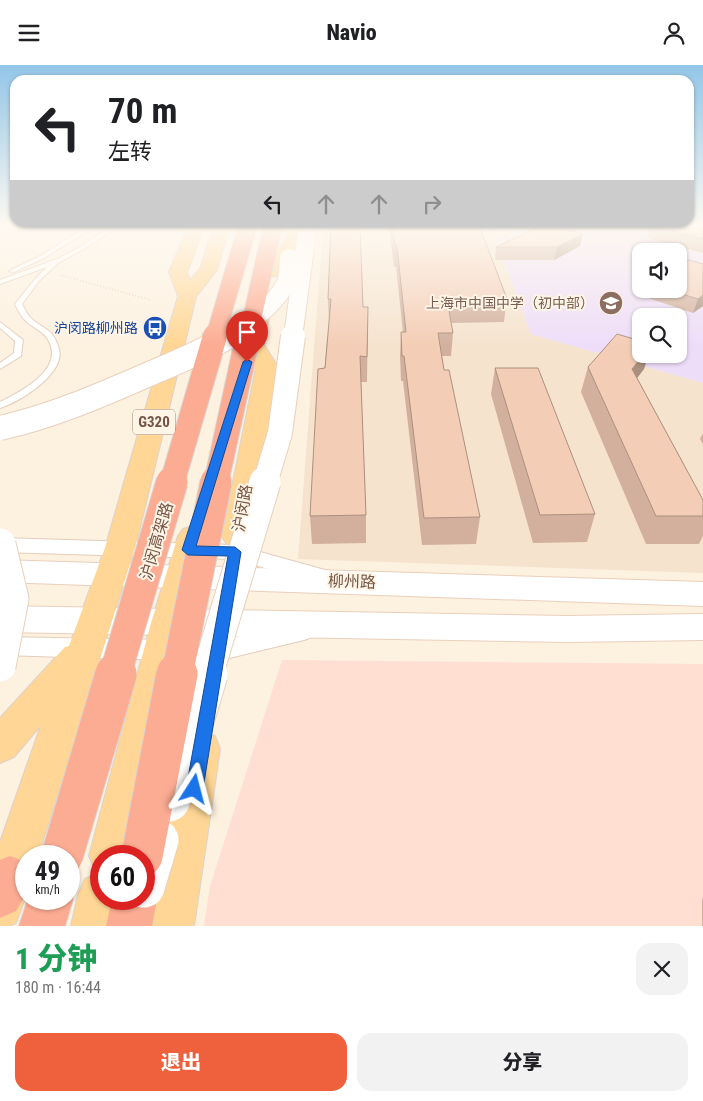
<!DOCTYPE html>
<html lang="zh">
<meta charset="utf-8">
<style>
body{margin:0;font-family:"Roboto Condensed","Noto Sans SC",sans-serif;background:#f2f2f2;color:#202124;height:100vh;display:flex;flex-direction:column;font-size:19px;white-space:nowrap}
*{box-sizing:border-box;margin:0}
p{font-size:16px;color:#757577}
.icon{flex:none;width:28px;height:28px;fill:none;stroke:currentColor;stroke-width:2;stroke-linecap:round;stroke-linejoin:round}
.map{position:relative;height:861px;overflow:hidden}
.panel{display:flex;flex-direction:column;background:#fff;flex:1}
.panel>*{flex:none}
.banner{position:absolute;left:10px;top:10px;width:684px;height:152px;border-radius:15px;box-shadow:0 1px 4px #0004;background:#fff;color:#202124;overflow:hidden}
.buttons{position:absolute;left:632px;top:178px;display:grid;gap:10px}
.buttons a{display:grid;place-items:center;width:55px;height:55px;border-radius:10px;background:#fff;box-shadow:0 1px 4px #0004;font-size:25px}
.speed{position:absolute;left:15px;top:780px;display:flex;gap:10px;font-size:25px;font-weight:700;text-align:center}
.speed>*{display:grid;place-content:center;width:65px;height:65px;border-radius:50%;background:#fff;box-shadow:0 1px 4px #0004;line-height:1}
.speed small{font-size:12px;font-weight:400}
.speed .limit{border:8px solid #d22;background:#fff;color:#111}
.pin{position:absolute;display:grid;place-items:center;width:42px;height:42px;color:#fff;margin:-51px -21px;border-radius:50% 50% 50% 0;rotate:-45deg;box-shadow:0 0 5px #0007}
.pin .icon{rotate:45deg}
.me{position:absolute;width:55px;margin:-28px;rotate:9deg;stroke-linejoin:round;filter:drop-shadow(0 0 4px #0008)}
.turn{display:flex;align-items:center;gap:18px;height:105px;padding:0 15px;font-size:22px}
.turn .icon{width:65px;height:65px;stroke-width:2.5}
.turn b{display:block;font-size:35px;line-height:42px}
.lanes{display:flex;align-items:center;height:48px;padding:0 15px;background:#0003;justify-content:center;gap:25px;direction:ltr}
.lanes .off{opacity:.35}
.round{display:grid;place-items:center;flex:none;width:52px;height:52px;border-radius:15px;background:#f2f2f2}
.head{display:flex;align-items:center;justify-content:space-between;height:85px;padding:0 15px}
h1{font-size:30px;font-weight:800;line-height:38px;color:#1e9e55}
.cta{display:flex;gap:10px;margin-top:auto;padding:10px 15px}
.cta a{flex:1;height:58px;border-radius:15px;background:#ef613d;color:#fff;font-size:20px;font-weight:800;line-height:58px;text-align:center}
.cta a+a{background:#f2f2f2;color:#202124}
header{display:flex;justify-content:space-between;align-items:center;height:65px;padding:0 15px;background:#fff;font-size:22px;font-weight:800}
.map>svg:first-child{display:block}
.residential{fill:#f5e3ce}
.commercial{fill:#ffdfd2}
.education{fill:#eeddf9;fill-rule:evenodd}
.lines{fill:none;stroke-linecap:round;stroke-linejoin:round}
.lane-casing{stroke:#e2cdbb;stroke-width:2}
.street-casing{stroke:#e2cdbb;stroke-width:2}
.secondary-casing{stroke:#e9d0bb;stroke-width:2}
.primary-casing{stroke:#dbd3cf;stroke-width:2}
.highway-casing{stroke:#dbd3cf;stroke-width:2}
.path{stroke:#d9b199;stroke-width:2;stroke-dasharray:0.5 2.5;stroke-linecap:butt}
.lane{fill:#fff;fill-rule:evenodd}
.street{fill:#fff;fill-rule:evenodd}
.secondary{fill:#fff;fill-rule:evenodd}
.primary{fill:#ffd695;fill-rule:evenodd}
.highway{fill:#fcac92;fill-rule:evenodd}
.secondary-bridge-far3-casing{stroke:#e9d0bb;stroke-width:20;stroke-linecap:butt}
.secondary-bridge-far2-casing{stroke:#e9d0bb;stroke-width:26;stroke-linecap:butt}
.secondary-bridge-far1-casing{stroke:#e9d0bb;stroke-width:33;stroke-linecap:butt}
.secondary-bridge-casing{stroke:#e9d0bb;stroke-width:43;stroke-linecap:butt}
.highway-bridge-far3-casing{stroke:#dbd3cf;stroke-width:20;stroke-linecap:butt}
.highway-bridge-far2-casing{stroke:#dbd3cf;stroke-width:26;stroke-linecap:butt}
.highway-bridge-far1-casing{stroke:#dbd3cf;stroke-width:33;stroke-linecap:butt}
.highway-bridge-casing{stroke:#dbd3cf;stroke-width:43;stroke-linecap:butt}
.secondary-bridge-far3{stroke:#fff;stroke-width:18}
.secondary-bridge-far2{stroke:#fff;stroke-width:24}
.secondary-bridge-far1{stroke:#fff;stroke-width:31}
.secondary-bridge{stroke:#fff;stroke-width:41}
.highway-bridge-far3{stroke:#fcac92;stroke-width:18}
.highway-bridge-far2{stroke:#fcac92;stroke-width:24}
.highway-bridge-far1{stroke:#fcac92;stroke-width:31}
.highway-bridge{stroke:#fcac92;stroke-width:41}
.wall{fill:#d2b09d}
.shaded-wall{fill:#ab907f}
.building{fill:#f4cdb6;stroke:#ab907f}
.route{fill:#1a73e8;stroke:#114b97}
.labels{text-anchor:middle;stroke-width:4;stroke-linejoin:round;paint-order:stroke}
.far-education-label{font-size:14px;fill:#785e54;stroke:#fff5e7;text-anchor:end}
.far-transit-label{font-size:14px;fill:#164399;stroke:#fff5e7;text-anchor:end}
.shield{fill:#fff5e7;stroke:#9e8676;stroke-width:1}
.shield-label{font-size:15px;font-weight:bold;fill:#755646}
.street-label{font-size:16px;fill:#755646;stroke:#fff5e7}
</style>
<header><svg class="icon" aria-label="menu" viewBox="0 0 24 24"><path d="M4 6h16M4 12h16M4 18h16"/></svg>Navio<svg class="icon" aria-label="person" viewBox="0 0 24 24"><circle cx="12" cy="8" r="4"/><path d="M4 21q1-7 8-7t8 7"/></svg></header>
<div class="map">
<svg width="703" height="861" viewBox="0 0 703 861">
<rect width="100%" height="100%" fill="#fdf1e0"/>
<polygon class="residential" points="323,165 493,166 531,269 703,318 703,508 298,494"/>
<polygon class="commercial" points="282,595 703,599 703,861 204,861 210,821"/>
<g class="education">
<polygon points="323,160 505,160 493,166 323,165"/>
<path d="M 520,160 L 575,160 L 591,164 L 598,160 L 703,161 L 703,318 L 531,269 L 496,174 ZM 641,186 L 679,186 L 679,224 L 641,224 ZM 641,251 L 679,251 L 679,289 L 641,289 Z"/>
</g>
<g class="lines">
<g class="lane-casing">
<g id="lane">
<polygon points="90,160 97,160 44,193 14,207 9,206 40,191"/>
<path d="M 113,160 L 120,160 L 86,183 L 58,198 L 39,216 L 22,239 C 25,245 28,251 33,255 C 40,261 49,264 54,272 C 58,279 61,287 59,294 C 54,315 19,337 0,343 L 0,337 C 22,326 67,303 47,273 C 42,266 34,263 28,258 C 22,253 18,246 15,239 L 35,214 L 47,202 L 0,219 L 0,215 L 57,194 L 82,181 Z"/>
<polygon points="0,257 23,275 21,291 0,304 0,298 14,288 15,276 0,263"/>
</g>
</g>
<g class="street-casing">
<g id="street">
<polygon points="0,473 235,480 325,505 329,511 325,517 318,519 235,494 0,487"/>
<polygon points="304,557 312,560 315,566 312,572 304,575 217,596 206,596 198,593 194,586 198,579 206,576 217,576"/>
<polygon points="0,572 169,575 177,578 181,585 177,592 169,595 0,590"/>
</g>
</g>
<g class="secondary-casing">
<g id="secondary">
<polygon points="0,495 703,517 703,541 0,517"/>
<polygon points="0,541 567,551 703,549 703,575 567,577 0,567"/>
</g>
</g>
<g class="primary-casing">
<g id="primary">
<polygon points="189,160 205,160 187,207 190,215 200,204 214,160 230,160 217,205 196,232 135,483 38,791 26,791 26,831 16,858 9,861 0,861 0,777 41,660 14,692 0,698 0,653 65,582 69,581 105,483 178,231 169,207"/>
<polygon points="290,160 306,160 304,171 277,211 271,212 265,211 262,207 288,171"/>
<polygon points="260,243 267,245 270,249 263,278 278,302 252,472 247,479 237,482 227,479 222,472 256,302 243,278 253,245"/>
<polygon points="193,461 203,464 208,471 185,558 133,791 101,791 101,834 123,834 117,861 71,861 78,830 85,814 100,808 96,806 89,791 151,558 178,471 183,464"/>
<polygon points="201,666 215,671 220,684 194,861 148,861 182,684 187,671"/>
</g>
</g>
<g class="highway-casing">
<g id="highway">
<polygon points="10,791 26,797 26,829 16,846 0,853 0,795"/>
<polygon points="144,815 150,818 157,834 152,861 106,861 112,834 144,834"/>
<polygon points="69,825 73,834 65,861 19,861 28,834 69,834"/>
</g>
</g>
<polyline class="path" points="60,210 151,235"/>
<use href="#lane" class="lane"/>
<use href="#street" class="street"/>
<use href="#secondary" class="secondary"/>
<use href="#primary" class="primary"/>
<use href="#highway" class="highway"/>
<g class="secondary-bridge-far3-casing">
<g id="secondary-bridge-far3">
<path d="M 227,272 C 248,259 273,242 285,220 C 289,213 288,201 289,193"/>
<polyline points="293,272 308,160"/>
</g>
</g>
<g class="secondary-bridge-far2-casing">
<g id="secondary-bridge-far2">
<path d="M 0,363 C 50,352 99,331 147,310 C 175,298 203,287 229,271"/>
<polyline points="265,418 280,368 293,271"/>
</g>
</g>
<g class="secondary-bridge-far1-casing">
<g id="secondary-bridge-far1">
<polyline points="0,479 13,534 0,601"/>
<polyline points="207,610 265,417"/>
</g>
</g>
<g class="secondary-bridge-casing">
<g id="secondary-bridge">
<polyline points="169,736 207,609"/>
<polyline points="144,822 158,775"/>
</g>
</g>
<g class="highway-bridge-far3-casing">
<g id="highway-bridge-far3">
<polyline points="215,272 248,160"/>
<polyline points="248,272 273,160"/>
</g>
</g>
<g class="highway-bridge-far2-casing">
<g id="highway-bridge-far2">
<polyline points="172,418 215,271"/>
<polyline points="216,418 248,271"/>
</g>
</g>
<g class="highway-bridge-far1-casing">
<g id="highway-bridge-far1">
<polyline points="115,610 172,417"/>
<polyline points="177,610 216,417"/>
</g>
</g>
<g class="highway-bridge-casing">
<g id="highway-bridge">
<polyline points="62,791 116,609"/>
<polyline points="142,791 177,609"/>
</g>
</g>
<use href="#secondary-bridge-far3" class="secondary-bridge-far3"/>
<use href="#secondary-bridge-far2" class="secondary-bridge-far2"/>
<use href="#secondary-bridge-far1" class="secondary-bridge-far1"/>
<use href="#secondary-bridge" class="secondary-bridge"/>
<use href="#highway-bridge-far3" class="highway-bridge-far3"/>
<use href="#highway-bridge-far2" class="highway-bridge-far2"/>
<use href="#highway-bridge-far1" class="highway-bridge-far1"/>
<use href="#highway-bridge" class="highway-bridge"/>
</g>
<g class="wall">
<polygon points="331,160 363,242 368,242 367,317 361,317 366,450 366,478 312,479 310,451 329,258 328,234"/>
<polygon points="389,160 479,160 507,234 504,257 451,258 453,268 451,291 442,291 444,305 480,452 476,479 422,480 403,316 401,316 400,291 401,267 403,267 396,202 394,202"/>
<polygon points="532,160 555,160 583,169 580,181 554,195 495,195 496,182 535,164"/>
<polygon points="650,160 703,160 703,188 647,173"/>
<polygon points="679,202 703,241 693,248 648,233 651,224 679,224"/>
<polygon points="588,302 644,304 637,313 703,435 703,471 699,479 646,479 581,327"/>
<polygon points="495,303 595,449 587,477 533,478 491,329"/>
<polygon points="703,368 703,379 700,374"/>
<polygon points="703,832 703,861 702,861 702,835"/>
</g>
<g class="shaded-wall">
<polygon points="583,169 580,181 554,195 557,182"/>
<polygon points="703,230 703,241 693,248 698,234"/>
<polygon points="644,289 649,289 644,304 624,330 632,304"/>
</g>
<g class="building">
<polygon points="331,160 360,160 363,242 368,242 367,292 360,291 366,450 310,451 318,304 325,303 331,234 328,234"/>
<polygon points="392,160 479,160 507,234 447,235 453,268 438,268 444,305 449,305 480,452 424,453 404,291 402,291 401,267 406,267 397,181 395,181"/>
<polygon points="543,160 555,160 583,169 557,182 496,182"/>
<polygon points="650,160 703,160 703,174"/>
<polygon points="689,195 703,199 703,230 698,234 666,224 679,224 679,202"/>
<polygon points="617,269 641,276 641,289 644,289 632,304 703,435 703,451 656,451 588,302"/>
<polygon points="495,303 538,303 595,449 540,450"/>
</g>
<linearGradient id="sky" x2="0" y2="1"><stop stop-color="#93c6e8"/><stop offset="0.57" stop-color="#fef9f1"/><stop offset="1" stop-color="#fef9f1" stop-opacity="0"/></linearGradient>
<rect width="703" height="281" fill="url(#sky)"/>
<polygon class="route" points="247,294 252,297 196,481 235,482 241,487 203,724 200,729 194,732 188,729 186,724 228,491 188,490 182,485 243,297"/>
<defs>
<g id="school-disc" transform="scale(1.25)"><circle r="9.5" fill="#8d6e63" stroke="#fff5e7"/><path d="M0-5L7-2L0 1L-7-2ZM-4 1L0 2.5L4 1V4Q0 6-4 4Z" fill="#fff"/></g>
<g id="bus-disc" transform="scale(1.25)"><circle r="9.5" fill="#1a4fb4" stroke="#fff5e7"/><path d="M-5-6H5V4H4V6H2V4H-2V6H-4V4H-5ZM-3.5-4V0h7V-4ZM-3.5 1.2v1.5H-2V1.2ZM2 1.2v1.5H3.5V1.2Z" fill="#fff"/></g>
</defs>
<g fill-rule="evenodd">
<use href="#school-disc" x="611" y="238"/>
<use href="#bus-disc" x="155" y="263"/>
</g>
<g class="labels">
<g class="far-education-label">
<text x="594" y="243">上海市中国中学（初中部）</text>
</g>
<g class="far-transit-label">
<text x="138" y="268">沪闵路柳州路</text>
</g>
<rect class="shield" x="133" y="344.5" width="42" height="25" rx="4"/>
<g class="shield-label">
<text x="154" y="362">G320</text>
</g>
<g class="street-label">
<text transform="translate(242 443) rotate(-80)" y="6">沪闵路</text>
<text transform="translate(156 476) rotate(-74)" y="6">沪闵高架路</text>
<text transform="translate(352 516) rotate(2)" y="6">柳州路</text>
</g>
</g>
</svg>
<div class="buttons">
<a><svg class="icon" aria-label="sound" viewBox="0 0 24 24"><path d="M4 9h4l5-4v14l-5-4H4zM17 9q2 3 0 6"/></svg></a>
<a><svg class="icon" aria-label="search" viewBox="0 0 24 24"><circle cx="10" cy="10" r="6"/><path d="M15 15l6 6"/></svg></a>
</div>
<div class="speed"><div>49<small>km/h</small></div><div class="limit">60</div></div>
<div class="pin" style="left:247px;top:297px;background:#d93025"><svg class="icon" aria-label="arrive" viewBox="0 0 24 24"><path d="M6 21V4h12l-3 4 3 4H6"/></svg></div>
<svg class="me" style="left:194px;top:724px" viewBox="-20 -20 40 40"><path d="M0-17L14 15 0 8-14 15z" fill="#1a73e8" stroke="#fff" stroke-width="4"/></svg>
<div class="banner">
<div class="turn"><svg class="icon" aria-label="left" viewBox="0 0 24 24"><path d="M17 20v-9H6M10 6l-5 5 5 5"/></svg><div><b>70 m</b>左转</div></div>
<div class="lanes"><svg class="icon" aria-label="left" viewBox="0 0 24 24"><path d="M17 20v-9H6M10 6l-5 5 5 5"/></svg><svg class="icon off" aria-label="ahead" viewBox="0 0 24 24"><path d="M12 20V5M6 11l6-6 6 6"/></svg><svg class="icon off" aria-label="ahead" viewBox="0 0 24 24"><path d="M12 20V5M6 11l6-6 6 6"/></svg><svg class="icon off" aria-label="right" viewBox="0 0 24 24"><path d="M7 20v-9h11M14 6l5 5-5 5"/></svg></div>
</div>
</div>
<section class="panel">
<div class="head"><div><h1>1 分钟</h1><p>180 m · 16:44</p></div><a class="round"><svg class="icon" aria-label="close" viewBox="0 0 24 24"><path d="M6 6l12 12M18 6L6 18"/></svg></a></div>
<div class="cta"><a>退出</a><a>分享</a></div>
</section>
